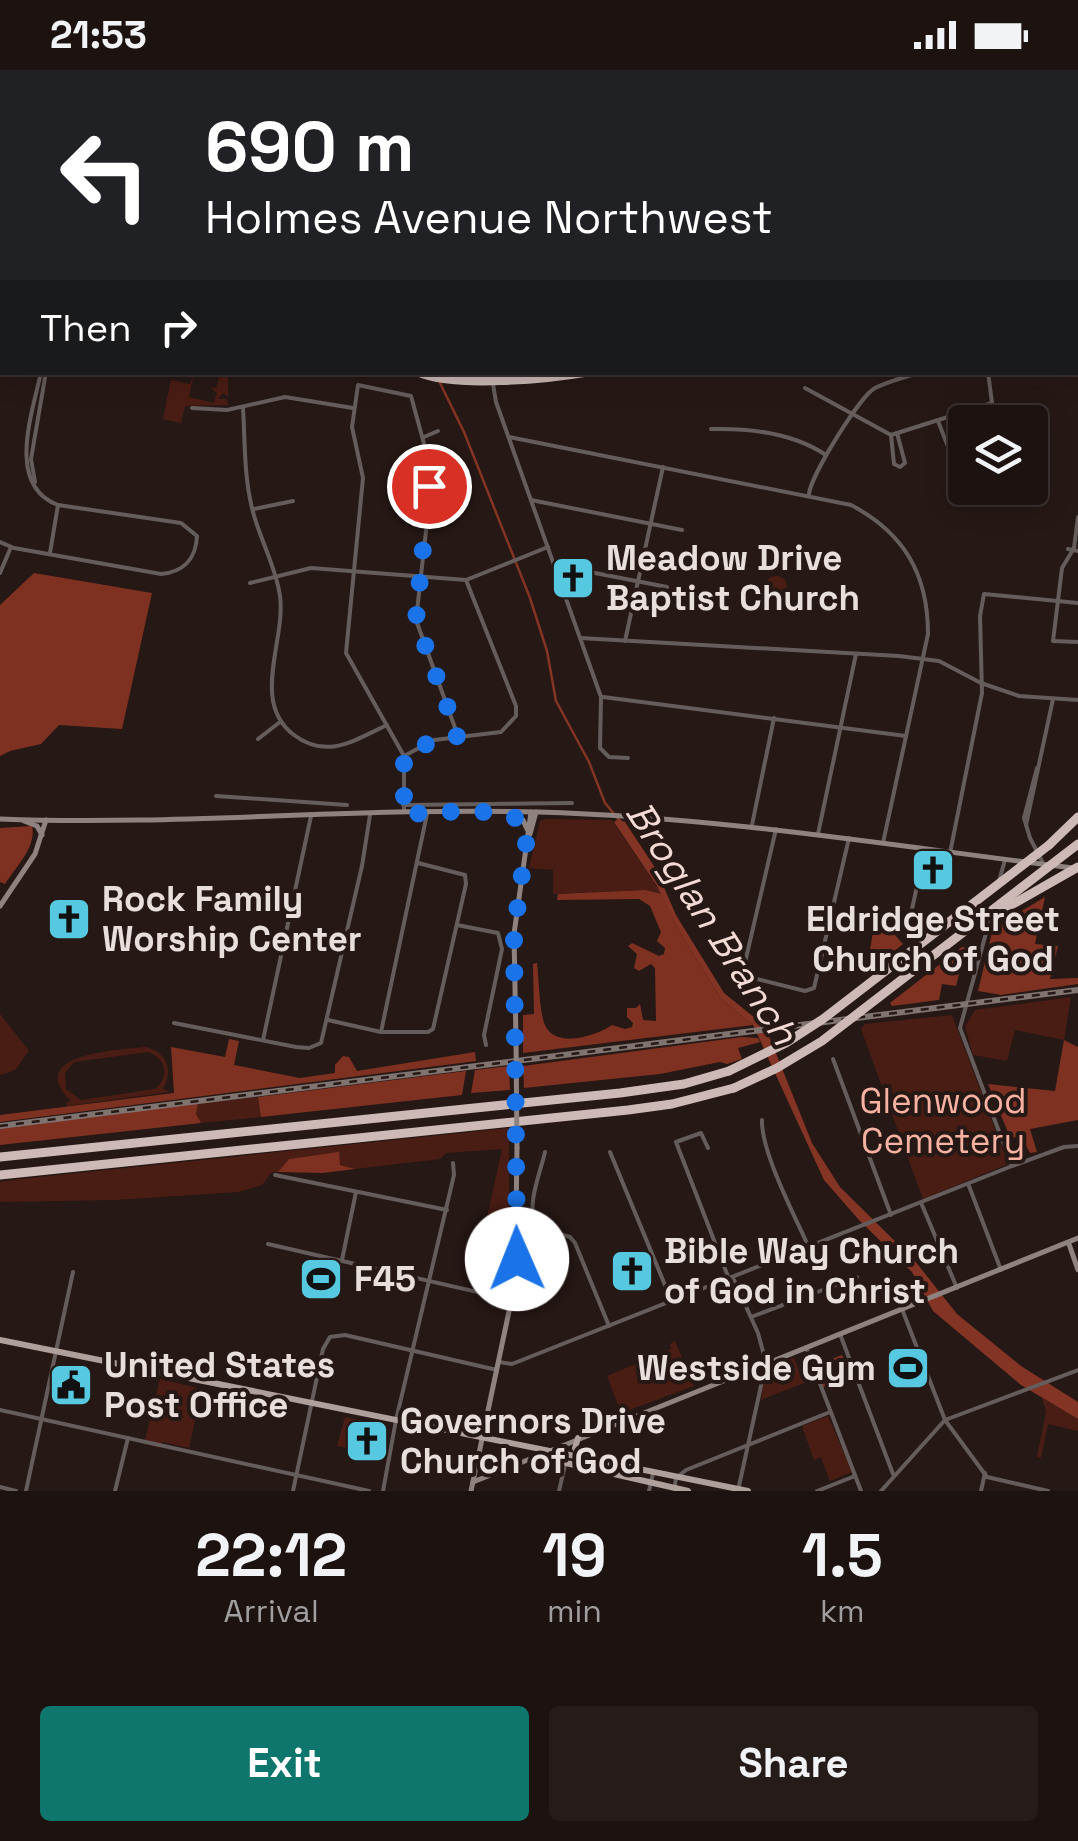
<!DOCTYPE html>
<style>
body{margin:0;font-family:"Space Grotesk",sans-serif;background:#251b19;color:#f1f3f6;height:100vh;display:flex;flex-direction:column;font-size:38px;white-space:nowrap}
*{box-sizing:border-box;margin:0}
p{font-size:32px;color:#a09e9f}
.icon{flex:none;width:55px;height:55px;fill:none;stroke:currentColor;stroke-width:2;stroke-linecap:round;stroke-linejoin:round}
.map{position:relative;height:1421px;overflow:hidden}
.sheet{display:flex;flex-direction:column;background:#1c1210;flex:1}
.sheet>*{flex:none}
.hud{position:absolute;left:0px;top:0px;width:1080px;height:305px;box-shadow:0 5px 25px #0003,0 0 0 2px #3a3230;background:#202124;color:#fff;overflow:hidden}
.controls{position:absolute;left:948px;top:335px;display:grid;gap:20px}
.controls a{display:grid;place-items:center;width:100px;height:100px;border-radius:10px;background:#1c1210;box-shadow:0 5px 25px #0003,0 0 0 2px #3a3230;font-size:50px}
.pin{position:absolute;display:grid;place-items:center;width:85px;height:85px;color:#fff;margin:-42px;border:5px solid #fff;border-radius:50%;box-shadow:0 2px 10px #0007}
.me{position:absolute;width:110px;margin:-55px;rotate:359deg;stroke-linejoin:round;filter:drop-shadow(0 0 8px #0008)}
.turn{display:flex;align-items:center;gap:35px;height:210px;padding:0 40px;font-size:45px}
.turn .icon{width:130px;height:130px;stroke-width:2.5}
.turn b{display:block;font-size:70px;line-height:85px}
.then{display:flex;align-items:center;height:95px;padding:0 40px;background:#0003;gap:20px;font-size:38px}
.eta{display:flex;justify-content:space-evenly;align-items:center;height:170px;text-align:center}
.eta b{font-size:60px;font-weight:800;line-height:70px}
.button{display:flex;gap:20px;margin-top:auto;padding:20px 40px}
.button a{flex:1;height:115px;border-radius:10px;background:#0f766e;color:#fff;font-size:40px;font-weight:800;line-height:115px;text-align:center}
.button a+a{background:#251b19;color:#f1f3f6}
.status{display:flex;justify-content:space-between;align-items:center;height:70px;padding:0 50px;background:#1c1210;direction:ltr}
.status svg{height:28px;fill:currentColor}
.map>svg:first-child{display:block}
.green{fill:#4a1d14;fill-rule:evenodd}
.forest{fill:#7f3121}
.water{fill:#833424}
.lines{fill:none;stroke-linecap:round;stroke-linejoin:round}
.stream{stroke:#833424;stroke-width:2.5}
.street{stroke:#655d5c;stroke-width:4}
.secondary{stroke:#8f8380;stroke-width:5}
.primary{stroke:#b0a09c;stroke-width:6}
.highway{stroke:#cdbab6;stroke-width:9}
.rail-casing{stroke:#807471;stroke-width:6}
.rail{stroke:#261815;stroke-width:2.5;stroke-dasharray:8;stroke-linecap:butt}
.secondary-bridge{stroke:#8f8380;stroke-width:5}
.highway-bridge{stroke:#cdbab6;stroke-width:9}
.route{stroke:#1a73e8;stroke-width:18;stroke-dasharray:0 32.4}
.labels{text-anchor:middle;stroke-width:8;stroke-linejoin:round;paint-order:stroke}
.poi-label{font-size:35px;font-weight:bold;fill:#e8dedc;stroke:#261815;text-anchor:start}
.park-label{font-size:35px;fill:#f8b2a2;stroke:#261815}
.water-label{font-size:38px;font-style:italic;fill:#f3dbd5;stroke:#261815}
</style>
<div class="status"><b>21:53</b><svg viewBox="0 0 49 12"><path d="M0 12V9h3v3zM5 12V6h3v6zM10 12V3h3v9zM15 12V0h3v12zM26 1h20v11H26zM47 4h2v5h-2z"/></svg></div>
<div class="map">
<svg width="1078" height="1421" viewBox="0 0 1078 1421">
<rect width="100%" height="100%" fill="#261815"/>
<g class="green">
<polygon points="500,0 769,0 781,2 499,2"/>
<polygon points="194,303 189,327 214,333 217,323 210,317 216,318 220,304 228,303 228,327 223,323 218,329 227,329 228,335 185,336 181,353 163,349 171,310 190,314"/>
<circle cx="776" cy="517" r="11"/>
<polygon points="546,749 612,750 662,824 645,820 553,824 553,800 529,798 540,751"/>
<polygon points="1071,927 1064,970 1015,960 1007,991 973,985 965,956 975,940"/>
<polygon points="0,944 29,981 15,1000 0,1005"/>
<polygon points="952,945 1008,1094 923,1129 861,959 865,954"/>
<path d="M 145,977 C 167,981 174,1001 163,1019 L 170,1022 L 67,1036 L 66,1032 L 71,1031 C 23,983 120,980 145,977 ZM 148,982 C 167,989 170,1007 155,1019 L 81,1030 L 66,1019 L 65,1003 L 74,992 Z"/>
<polygon points="258,1027 261,1047 201,1053 196,1044 198,1033"/>
<polygon points="509,1058 509,1174 482,1170 502,1079 446,1083 440,1089 355,1099 340,1095 338,1083 289,1089 278,1102 272,1102 262,1115 239,1122 115,1130 0,1132 0,1112 20,1109"/>
<polygon points="675,1271 694,1316 621,1343 607,1306 671,1279 670,1274"/>
<polygon points="794,1288 804,1313 761,1330 766,1298"/>
<polygon points="160,1309 202,1319 189,1378 162,1372 160,1378 144,1374"/>
<polygon points="1042,1328 1078,1349 1078,1361 1048,1354 1041,1388 1037,1387 1046,1342"/>
<polygon points="828,1346 852,1402 830,1411 821,1387 814,1390 802,1356"/>
<polygon points="345,1347 359,1350 354,1379 337,1376"/>
</g>
<g class="forest">
<polygon points="34,503 152,523 122,659 59,655 41,674 10,681 0,686 0,535"/>
<path d="M 32,756 C 37,776 16,797 5,814 L 0,812 L 0,758 Z"/>
<path d="M 645,820 L 662,824 L 677,857 L 721,929 L 753,955 L 523,983 L 523,945 L 534,944 L 533,894 L 537,893 C 539,911 539,932 543,949 C 550,981 594,967 612,955 L 625,959 L 632,957 L 633,953 L 627,947 L 627,938 L 636,938 L 640,934 L 643,950 L 656,951 L 655,898 L 651,894 L 639,901 L 634,898 L 637,884 L 628,876 L 632,873 L 659,886 L 664,884 L 665,878 L 657,871 L 661,862 L 650,836 L 639,829 L 557,830 L 558,824 Z"/>
<polygon points="1045,827 1035,874 1058,876 1050,909 1078,908 1078,914 1001,925 978,921 993,858"/>
<polygon points="873,862 894,864 903,874 866,904"/>
<polygon points="978,876 974,895 961,896 956,916 942,914 939,930 892,936 890,933 962,877"/>
<polygon points="742,967 758,968 760,972 738,978 742,989 727,994 720,992 660,1004 524,1018 523,996"/>
<polygon points="229,969 239,971 234,995 300,1008 335,1003 335,995 343,986 349,987 357,1001 475,982 476,991 0,1052 0,1045 174,1023 171,977 225,987"/>
<polygon points="1064,970 1078,977 1078,1050 1030,1059 1037,1082 1030,1083 1022,1068 1010,1067 988,1014 1055,1021"/>
<polygon points="509,996 510,1020 471,1023 475,1000"/>
<polygon points="466,1001 462,1025 261,1047 258,1027"/>
<polygon points="198,1033 196,1044 201,1053 0,1075 0,1058"/>
<polygon points="339,1082 340,1095 355,1099 323,1103 278,1102 289,1089"/>
<polygon points="842,1285 846,1294 832,1297 834,1314 822,1317 813,1296"/>
</g>
<polygon class="water" points="618,749 625,752 656,799 676,845 724,923 755,948 769,966 812,1073 840,1117 915,1191 957,1244 1021,1296 1078,1332 1078,1349 1021,1315 933,1241 912,1202 859,1150 824,1110 753,955 721,929 677,857 657,816 614,752"/>
<g class="lines">
<g class="stream">
<polyline points="280,0 281,2"/>
<polyline points="440,313 464,362 530,528 547,581 556,631 589,692 605,733 620,751"/>
</g>
<g class="street">
<polyline points="176,0 190,2"/>
<polyline points="790,0 790,2"/>
<polyline points="862,0 863,2"/>
<polyline points="935,0 936,2"/>
<polyline points="214,2 242,2"/>
<polyline points="496,2 497,0"/>
<polyline points="491,302 496,332 601,627 600,678 609,687 628,688"/>
<polyline points="988,302 992,333 999,352"/>
<polyline points="805,318 891,365 992,333"/>
<polyline points="192,338 227,340 285,327 353,338"/>
<path d="M 243,338 C 245,371 244,406 252,438 C 259,468 276,496 280,526 C 286,571 250,632 294,665 C 327,690 355,670 387,655"/>
<polyline points="938,351 952,387 965,393"/>
<path d="M 711,359 C 750,358 793,363 826,385"/>
<polyline points="891,365 894,394 900,397 905,393 897,363"/>
<polyline points="424,367 438,361"/>
<path d="M 509,367 L 851,435 C 904,463 928,504 928,564 L 883,773"/>
<polyline points="35,412 31,389 46,302"/>
<path d="M 809,424 C 811,405 860,326 875,318 C 889,311 906,307 921,302"/>
<polyline points="531,430 682,460"/>
<polyline points="254,439 293,431"/>
<polyline points="1078,447 1074,478 1062,498 1053,571 1078,572"/>
<path d="M 0,472 L 14,478 L 161,504 C 183,502 196,489 197,466 L 181,453 L 58,435 C 5,415 33,342 41,302"/>
<polyline points="1068,479 1078,481"/>
<polyline points="50,483 58,435"/>
<polyline points="554,495 667,517"/>
<polyline points="0,503 11,477"/>
<polyline points="250,513 311,498 466,510 548,477"/>
<polyline points="580,568 899,586 939,591 981,613 1019,626 1078,630"/>
<polyline points="625,571 663,397"/>
<polyline points="603,627 906,666"/>
<polyline points="258,669 280,652"/>
<polyline points="404,686 434,670 501,662 516,646 516,636 466,510"/>
<polyline points="1037,698 1024,748 1030,768 1044,795"/>
<polyline points="216,726 347,735"/>
<polyline points="403,735 572,733"/>
<polyline points="404,740 404,686 346,583 363,408 352,357 358,315 411,326 429,392 428,443 416,550 458,666"/>
<polyline points="752,755 774,648"/>
<polyline points="1026,755 1053,629"/>
<polyline points="776,759 744,897 745,906 805,921 814,918 849,768"/>
<polyline points="818,764 856,584"/>
<polyline points="950,783 982,623 980,546 984,524 1078,533"/>
<polyline points="999,811 1005,790"/>
<polyline points="991,845 960,958 1012,1096"/>
<polyline points="457,855 498,863 502,879 484,965 486,975"/>
<polyline points="906,867 925,779"/>
<polyline points="328,950 381,962 428,962 433,959 466,814 465,805 418,793"/>
<polyline points="174,953 296,977 309,978 321,973 362,796 370,745"/>
<polyline points="381,962 427,744"/>
<polyline points="263,970 311,746"/>
<polyline points="833,989 891,1145"/>
<path d="M 762,1050 C 761,1082 795,1146 809,1178"/>
<polyline points="708,1078 701,1063 676,1072 729,1209"/>
<path d="M 545,1082 C 540,1104 526,1135 536,1157 L 570,1167 L 575,1173 L 609,1256"/>
<polyline points="610,1082 672,1232"/>
<polyline points="275,1105 447,1140"/>
<polyline points="969,1116 1001,1200"/>
<polyline points="922,1135 957,1218"/>
<polyline points="268,1174 512,1230"/>
<polyline points="342,1190 356,1122"/>
<polyline points="734,1210 758,1263 766,1293 739,1416"/>
<polyline points="902,1239 945,1350 987,1407 1048,1421"/>
<polyline points="751,1247 857,1207"/>
<polyline points="840,1264 893,1404"/>
<polyline points="806,1277 861,1421"/>
<polyline points="499,1292 512,1294 1012,1096 1064,1077 1078,1076"/>
<polyline points="0,1340 369,1421"/>
<polyline points="675,1415 676,1408 686,1400 830,1342"/>
<polyline points="0,1417 16,1421"/>
<polyline points="26,1421 73,1202"/>
<polyline points="115,1421 128,1368"/>
<polyline points="293,1421 323,1279 330,1267 345,1265 497,1300"/>
<polyline points="383,1421 396,1350 454,1105 453,1093"/>
<polyline points="559,1421 565,1395"/>
<polyline points="649,1421 653,1403"/>
<polyline points="817,1421 855,1406"/>
<polyline points="881,1421 945,1350 1078,1300"/>
<polyline points="981,1421 985,1403"/>
</g>
<g class="secondary">
<polyline points="1006,0 1007,2"/>
<polyline points="1078,204 1078,205"/>
<polyline points="510,744 523,750 527,759"/>
<path d="M 0,749 C 179,756 359,737 538,742 C 718,747 895,776 1073,798"/>
<polyline points="24,751 37,756 42,765"/>
<polyline points="530,764 536,742"/>
<polyline points="0,836 35,784 46,750"/>
<polyline points="516,971 514,864 531,742"/>
<polyline points="1069,1174 1078,1200"/>
<polyline points="473,1412 1078,1168"/>
<polyline points="471,1421 515,1213 517,1078"/>
</g>
<g class="primary">
<polyline points="0,1270 748,1421"/>
<polyline points="578,1368 575,1378 579,1386"/>
<polyline points="547,1382 556,1390 566,1393 688,1421"/>
</g>
<g class="highway">
<polyline points="1078,159 1078,158"/>
<polyline points="0,218 2,218"/>
<polyline points="0,225 2,226"/>
<path d="M 418,302 C 453,318 547,309 587,302"/>
<polyline points="1049,775 1078,747"/>
<polyline points="0,1087 620,1023 684,1014 729,1001"/>
<polyline points="0,1105 628,1040 672,1034 734,1018"/>
</g>
<g class="rail-casing">
<polyline id="rail" points="0,1056 1078,920"/>
</g>
<use href="#rail" class="rail"/>
<polyline class="secondary-bridge" points="516,971 517,1078"/>
<g class="highway-bridge">
<polyline points="999,842 1078,797"/>
<polyline points="729,1001 786,973 823,949 1049,775"/>
<polyline points="734,1018 777,998 822,971 1078,774"/>
</g>
</g>
<g class="lines">
<path class="route" d="M 429,416 L 416,550 L 458,666 L 434,670 L 404,686 L 404,744 C 432,744 516,732 528,759 L 514,864 L 517,1189"/>
</g>
<defs>
<g id="church-square" transform="scale(2.25)"><rect x="-9" y="-9" width="18" height="18" rx="4" fill="#56c9e0" stroke="#261815"/><path d="M-1.2-6h2.4v3.5h3.3v2.4h-3.3V6h-2.4V-.1h-3.3v-2.4h3.3Z" fill="#111"/></g>
<g id="stadium-square" transform="scale(2.25)"><rect x="-9" y="-9" width="18" height="18" rx="4" fill="#56c9e0" stroke="#261815"/><path d="M0-5a6.5 5 0 1 0 0 10a6.5 5 0 1 0 0-10ZM-3.5-1.8h7v3.6h-7Z" fill="#111"/></g>
<g id="civic-square" transform="scale(2.25)"><rect x="-9" y="-9" width="18" height="18" rx="4" fill="#56c9e0" stroke="#261815"/><path d="M-.6-6.5H3V-4.5H.6V-3L4-1V1h2V6H-6V1h2V-1L-.6-3ZM-1.2 2.5V6h2.4V2.5Z" fill="#111"/></g>
</defs>
<g fill-rule="evenodd">
<use href="#church-square" x="573" y="508"/>
<use href="#church-square" x="933" y="800"/>
<use href="#church-square" x="69" y="849"/>
<use href="#church-square" x="632" y="1201"/>
<use href="#stadium-square" x="321" y="1209"/>
<use href="#stadium-square" x="908" y="1298"/>
<use href="#civic-square" x="71" y="1315"/>
<use href="#church-square" x="367" y="1371"/>
</g>
<g class="labels">
<g class="poi-label">
<text x="606" y="500">Meadow Drive<tspan x="606" dy="40">Baptist Church</tspan></text>
<text x="102" y="841">Rock Family<tspan x="102" dy="40">Worship Center</tspan></text>
<text x="933" y="861" text-anchor="middle">Eldridge Street<tspan x="933" dy="40">Church of God</tspan></text>
<text x="664" y="1193">Bible Way Church<tspan x="664" dy="40">of God in Christ</tspan></text>
<text x="354" y="1221">F45</text>
<text x="104" y="1307">United States<tspan x="104" dy="40">Post Office</tspan></text>
<text x="876" y="1310" text-anchor="end">Westside Gym</text>
<text x="400" y="1363">Governors Drive<tspan x="400" dy="40">Church of God</tspan></text>
</g>
<g class="park-label">
<text x="943" y="1043">Glenwood<tspan x="943" dy="40">Cemetery</tspan></text>
</g>
<g class="water-label">
<text transform="translate(712 853) rotate(57)" y="13">Broglan Branch</text>
</g>
</g>
</svg>
<div class="controls">
<a><svg class="icon" aria-label="layers" viewBox="0 0 24 24"><path d="M12 4l9 5-9 5-9-5zM3 14l9 5 9-5"/></svg></a>
</div>
<div class="pin" style="left:429px;top:416px;background:#d93025"><svg class="icon" aria-label="arrive" viewBox="0 0 24 24"><path d="M6 21V4h12l-3 4 3 4H6"/></svg></div>
<svg class="me" style="left:517px;top:1189px" viewBox="-20 -20 40 40"><circle r="19" fill="#fff"/><path d="M0-13L10 11 0 6-10 11z" fill="#1a73e8"/></svg>
<div class="hud">
<div class="turn"><svg class="icon" aria-label="left" viewBox="0 0 24 24"><path d="M17 20v-9H6M10 6l-5 5 5 5"/></svg><div><b>690 m</b>Holmes Avenue Northwest</div></div>
<div class="then">Then<svg class="icon" aria-label="right" viewBox="0 0 24 24"><path d="M7 20v-9h11M14 6l5 5-5 5"/></svg></div>
</div>
</div>
<section class="sheet">
<div class="eta">
<div><b>22:12</b><p>Arrival</p></div>
<div><b>19</b><p>min</p></div>
<div><b>1.5</b><p>km</p></div>
</div>
<div class="button"><a>Exit</a><a>Share</a></div>
</section>
